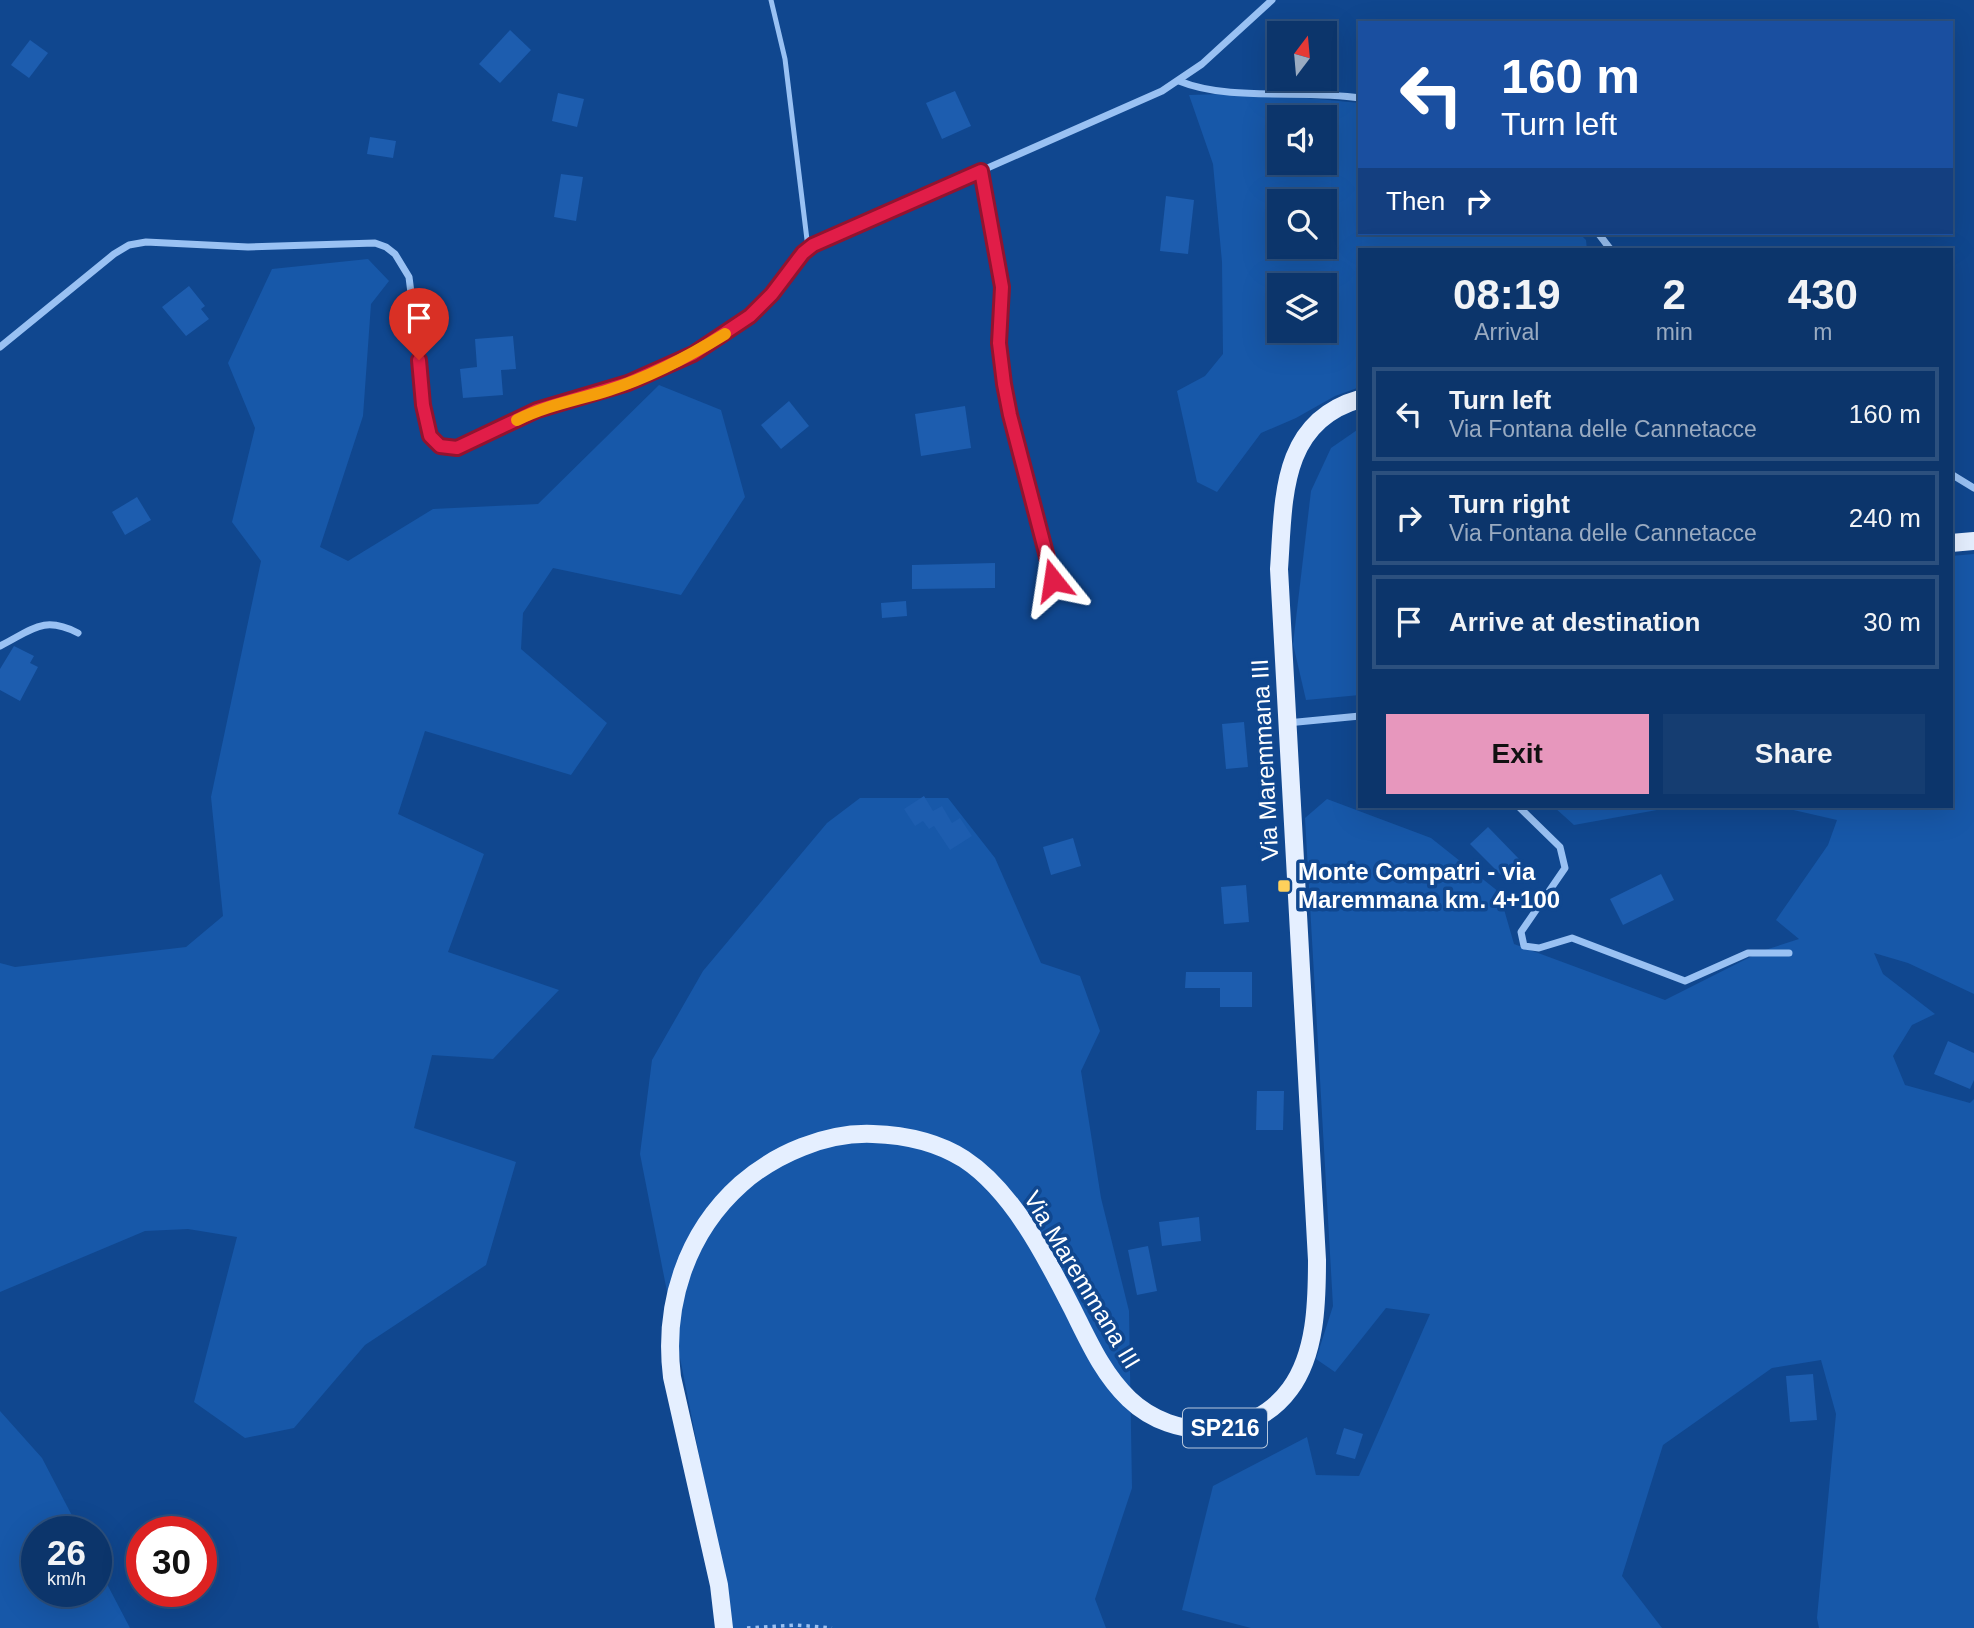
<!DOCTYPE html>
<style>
body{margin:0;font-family:Helvetica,sans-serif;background:#153d71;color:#f1f3f6;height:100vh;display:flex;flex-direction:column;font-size:26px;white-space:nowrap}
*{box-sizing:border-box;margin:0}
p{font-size:23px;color:#9aabc1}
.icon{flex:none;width:38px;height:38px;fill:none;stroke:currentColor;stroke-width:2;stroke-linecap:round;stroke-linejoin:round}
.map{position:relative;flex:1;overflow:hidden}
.details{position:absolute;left:1358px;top:248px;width:595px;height:560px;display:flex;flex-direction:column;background:#0c356b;border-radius:0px;box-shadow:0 7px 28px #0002,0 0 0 2px #2c507e}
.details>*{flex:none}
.guide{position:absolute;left:1358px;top:21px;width:595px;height:214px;border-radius:0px;box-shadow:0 7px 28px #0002,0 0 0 2px #2c507e;background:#1a4fa0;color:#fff;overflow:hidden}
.needle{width:46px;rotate:16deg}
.controls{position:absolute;left:1267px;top:21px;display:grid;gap:14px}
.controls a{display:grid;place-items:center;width:70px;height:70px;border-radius:0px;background:#0c356b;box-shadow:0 7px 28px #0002,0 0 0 2px #2c507e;font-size:35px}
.speed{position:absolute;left:21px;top:1516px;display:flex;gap:14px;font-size:35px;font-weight:700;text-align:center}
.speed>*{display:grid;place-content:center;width:91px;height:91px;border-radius:50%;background:#0c356b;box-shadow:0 7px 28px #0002,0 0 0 2px #2c507e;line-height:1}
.speed small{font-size:18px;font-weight:400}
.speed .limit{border:10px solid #d22;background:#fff;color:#111}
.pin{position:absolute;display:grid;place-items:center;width:60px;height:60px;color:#fff;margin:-72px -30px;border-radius:50% 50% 50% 0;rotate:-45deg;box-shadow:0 0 7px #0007}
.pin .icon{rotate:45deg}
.me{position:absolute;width:77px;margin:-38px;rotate:345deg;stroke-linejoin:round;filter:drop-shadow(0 0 5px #0008)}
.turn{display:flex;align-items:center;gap:24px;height:147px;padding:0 28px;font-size:32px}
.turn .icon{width:91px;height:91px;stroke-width:2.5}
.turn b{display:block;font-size:49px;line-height:60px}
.then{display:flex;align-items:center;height:66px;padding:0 28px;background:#0003;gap:14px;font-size:26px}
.eta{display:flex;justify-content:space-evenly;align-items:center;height:119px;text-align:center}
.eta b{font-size:42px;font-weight:800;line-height:49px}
.button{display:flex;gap:14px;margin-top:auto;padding:14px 28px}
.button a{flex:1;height:80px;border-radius:0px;background:#e797bd;color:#111;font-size:28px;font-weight:800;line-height:80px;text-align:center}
.button a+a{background:#153d71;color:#f1f3f6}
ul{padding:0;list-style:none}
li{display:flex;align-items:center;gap:21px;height:94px;margin:0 14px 10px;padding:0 14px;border:4px solid #2c507e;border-radius:0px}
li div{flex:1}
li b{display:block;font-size:26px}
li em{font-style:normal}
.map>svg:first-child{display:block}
.green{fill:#1758a9;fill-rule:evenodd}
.building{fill:#1d5daf}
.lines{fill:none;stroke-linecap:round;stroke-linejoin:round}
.path{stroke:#99c1f3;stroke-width:3.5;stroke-dasharray:3.5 5;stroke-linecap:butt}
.lane{stroke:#99c1f3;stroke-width:5}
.street{stroke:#99c1f3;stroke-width:7}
.primary{stroke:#e5efff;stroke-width:18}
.route-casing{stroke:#92132f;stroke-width:18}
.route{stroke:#e11d48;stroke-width:12}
.slow{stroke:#f59e0b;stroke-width:12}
.poi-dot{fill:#ffd05b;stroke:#10478f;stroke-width:2.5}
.labels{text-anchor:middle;stroke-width:7;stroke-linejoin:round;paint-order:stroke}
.shield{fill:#10478f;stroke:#b7c8dd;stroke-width:2}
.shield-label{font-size:23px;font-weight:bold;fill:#fff}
.street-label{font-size:24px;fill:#fff;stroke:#10478f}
.poi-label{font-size:24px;font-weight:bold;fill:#fff;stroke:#10478f;text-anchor:start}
</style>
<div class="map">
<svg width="1974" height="1628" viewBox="0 0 1974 1628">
<rect width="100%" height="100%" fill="#10478f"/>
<g class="green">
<path d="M 1254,93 L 1360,103 L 1360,233 L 1579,233 L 1586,240 L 1587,250 L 1360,250 L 1360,387 L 1335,396 L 1296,418 L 1261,433 L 1217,492 L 1197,482 L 1177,391 L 1205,376 L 1223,354 L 1222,262 L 1213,164 L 1189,95 ZM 1279,117 L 1325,117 L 1325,163 L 1279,163 ZM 1279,201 L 1325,201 L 1325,247 L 1279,247 ZM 1279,285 L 1325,285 L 1325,331 L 1279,331 Z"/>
<polygon points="368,259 389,281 371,304 363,416 320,547 348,561 433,509 538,504 659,385 721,410 745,497 681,595 553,568 523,613 521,649 607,723 571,775 425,731 398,814 484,854 448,952 559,990 493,1059 432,1055 414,1128 516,1162 486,1265 365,1345 294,1428 245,1438 194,1402 237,1237 188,1229 145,1231 0,1292 0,963 15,967 186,947 223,916 211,797 261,561 232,522 255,428 228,363 272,269"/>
<polygon points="1360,428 1360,695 1306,700 1293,644 1311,491 1331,448"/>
<polygon points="1974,554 1974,994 1908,963 1874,953 1883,974 1935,1014 1912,1025 1893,1056 1905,1085 1970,1103 1974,1099 1974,1628 1819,1628 1817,1618 1836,1414 1821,1360 1772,1368 1663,1445 1622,1576 1662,1628 1251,1628 1182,1610 1213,1486 1307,1437 1316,1475 1359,1476 1430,1314 1386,1308 1335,1372 1316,1359 1333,1306 1305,818 1327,799 1431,838 1499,892 1514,944 1665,1000 1762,951 1799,939 1776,920 1828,845 1837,820 1789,809 1657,810 1574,825 1554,807 1951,807 1951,556"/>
<polygon points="860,798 948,798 995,858 1041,963 1080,976 1100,1031 1081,1071 1101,1198 1129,1311 1132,1488 1095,1599 1106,1628 733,1628 640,1154 652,1060 703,971 827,823"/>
<polygon points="0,1411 42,1458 80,1531 37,1531 37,1591 96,1591 96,1563 130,1628 0,1628"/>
</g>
<g class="building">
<polygon points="510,30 531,50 500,83 479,64"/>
<polygon points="30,40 48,53 29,78 11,65"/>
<polygon points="955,91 971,126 942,139 926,103"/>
<polygon points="558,93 584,99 577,127 552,121"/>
<polygon points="370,137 396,141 393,158 367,154"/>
<polygon points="561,174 583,177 576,221 554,217"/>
<polygon points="1166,196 1194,200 1188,254 1160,251"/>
<polygon points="189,286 205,306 201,309 209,319 186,336 162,307"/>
<polygon points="513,336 516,369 501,370 503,395 463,398 460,369 477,367 475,339"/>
<polygon points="789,401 809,426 781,449 761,425"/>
<polygon points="965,406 971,448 921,456 915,414"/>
<polygon points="137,497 151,520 125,535 112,512"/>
<polygon points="995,563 995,588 912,589 912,565"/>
<polygon points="906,601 907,616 882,618 881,603"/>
<polygon points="14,646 34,656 30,663 38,667 20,701 0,690 0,669"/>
<polygon points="1244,722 1248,767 1226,769 1222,724"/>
<polygon points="924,796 933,811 942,806 952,823 960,818 972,836 950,850 934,826 929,829 923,821 915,826 904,809"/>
<polygon points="1488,827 1519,859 1502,876 1470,844"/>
<polygon points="1073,838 1081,866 1051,875 1043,847"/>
<polygon points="1661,874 1674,900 1623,925 1610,899"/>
<polygon points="1246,885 1249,922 1224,924 1221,887"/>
<polygon points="1186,972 1252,972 1252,1007 1220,1007 1220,988 1185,988"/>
<polygon points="1948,1041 1974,1053 1974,1080 1970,1089 1934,1074"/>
<polygon points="1257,1091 1284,1091 1283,1130 1256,1130"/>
<polygon points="1199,1217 1201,1241 1162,1246 1159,1222"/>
<polygon points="1148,1246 1157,1291 1137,1295 1128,1250"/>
<polygon points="1813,1374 1817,1420 1790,1422 1786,1376"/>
<polygon points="1344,1428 1363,1434 1355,1459 1336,1454"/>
</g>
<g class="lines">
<polyline class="path" points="747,1628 796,1625 832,1628"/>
<polyline class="lane" points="771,0 785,59 808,248"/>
<g class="street">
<path d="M 1179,81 C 1230,102 1303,89 1360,98"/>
<polyline points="981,171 1001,277 1002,295 999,343 1001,369 1010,415 1053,580"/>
<polyline points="1598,233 1611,250"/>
<polyline points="0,347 114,254 129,245 146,242 248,247 375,243 386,247 395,254 409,277 428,429 430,436 440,446 457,448 537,410 609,390 675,363 725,335 750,316 772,294 803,253 813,245 1162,91 1202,64 1272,0"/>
<polyline points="1951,474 1974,488"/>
<path d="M 0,646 C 32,630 43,615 78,633"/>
<polyline points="1287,723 1360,716"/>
<polyline points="1519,807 1560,847 1565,868 1521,932 1524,946 1539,948 1572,938 1685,981 1748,953 1789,953"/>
</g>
<g class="primary">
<polyline points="1951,543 1974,541"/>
<path d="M 724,1628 L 719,1585 L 672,1377 C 663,1305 686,1233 741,1184 C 775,1154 826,1132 873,1134 C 904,1135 937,1142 964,1159 C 1013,1191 1047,1259 1073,1310 C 1089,1342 1103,1374 1129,1399 C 1174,1442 1252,1441 1290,1389 C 1316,1354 1317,1302 1317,1260 L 1279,569 C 1284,501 1279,422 1360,399"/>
</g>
</g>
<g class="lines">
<g class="route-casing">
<polyline id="route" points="419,360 423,405 430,436 440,446 457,448 537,410 628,383 693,354 750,316 772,294 803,253 813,245 981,171 1002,287 999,343 1004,384 1010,415 1053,580"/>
</g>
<use href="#route" class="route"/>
<path class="slow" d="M 517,420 C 547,405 577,400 609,390 C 650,377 688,357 725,334"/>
</g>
<rect class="poi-dot" x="1277" y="879" width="14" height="14" rx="3.5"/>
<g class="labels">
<rect class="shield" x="1183" y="1408.5" width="84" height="39" rx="5"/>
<g class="shield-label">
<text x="1225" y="1436">SP216</text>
</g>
<g class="street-label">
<text transform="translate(1265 760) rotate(-93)" y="8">Via Maremmana III</text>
<text transform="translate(1082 1280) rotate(59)" y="8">Via Maremmana III</text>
</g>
<g class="poi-label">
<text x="1298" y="880">Monte Compatri - via<tspan x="1298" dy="28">Maremmana km. 4+100</tspan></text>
</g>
</g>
</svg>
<div class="controls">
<a><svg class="needle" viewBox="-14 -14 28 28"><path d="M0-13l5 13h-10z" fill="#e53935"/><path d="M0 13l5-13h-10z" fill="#9aabc1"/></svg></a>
<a><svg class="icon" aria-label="sound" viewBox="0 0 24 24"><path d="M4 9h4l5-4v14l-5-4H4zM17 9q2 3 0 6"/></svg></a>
<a><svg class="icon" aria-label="search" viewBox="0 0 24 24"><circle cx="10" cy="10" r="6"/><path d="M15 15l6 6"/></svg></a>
<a><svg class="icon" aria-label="layers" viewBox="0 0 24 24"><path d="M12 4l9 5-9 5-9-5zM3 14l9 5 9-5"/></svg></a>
</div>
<div class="speed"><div>26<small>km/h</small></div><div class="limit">30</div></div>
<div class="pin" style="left:419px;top:360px;background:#d93025"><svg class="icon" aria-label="arrive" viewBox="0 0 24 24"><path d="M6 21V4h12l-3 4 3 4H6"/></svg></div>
<svg class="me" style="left:1053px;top:580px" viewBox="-20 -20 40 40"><path d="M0-17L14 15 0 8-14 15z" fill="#e11d48" stroke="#fff" stroke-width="4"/></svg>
<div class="guide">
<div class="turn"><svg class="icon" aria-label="left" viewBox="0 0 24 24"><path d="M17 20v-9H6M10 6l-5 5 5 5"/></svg><div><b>160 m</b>Turn left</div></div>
<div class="then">Then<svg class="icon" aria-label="right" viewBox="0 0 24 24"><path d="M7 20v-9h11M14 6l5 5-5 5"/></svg></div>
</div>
<section class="details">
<div class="eta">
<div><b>08:19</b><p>Arrival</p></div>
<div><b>2</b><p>min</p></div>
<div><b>430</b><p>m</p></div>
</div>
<ul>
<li><svg class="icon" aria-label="left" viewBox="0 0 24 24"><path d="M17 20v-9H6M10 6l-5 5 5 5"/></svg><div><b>Turn left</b><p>Via Fontana delle Cannetacce</p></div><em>160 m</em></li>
<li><svg class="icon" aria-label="right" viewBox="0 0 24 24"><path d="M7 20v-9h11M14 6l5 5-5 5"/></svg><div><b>Turn right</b><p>Via Fontana delle Cannetacce</p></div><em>240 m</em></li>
<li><svg class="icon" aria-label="arrive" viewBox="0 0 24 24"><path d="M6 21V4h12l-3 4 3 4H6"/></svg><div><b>Arrive at destination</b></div><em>30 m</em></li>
</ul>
<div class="button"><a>Exit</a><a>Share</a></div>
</section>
</div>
